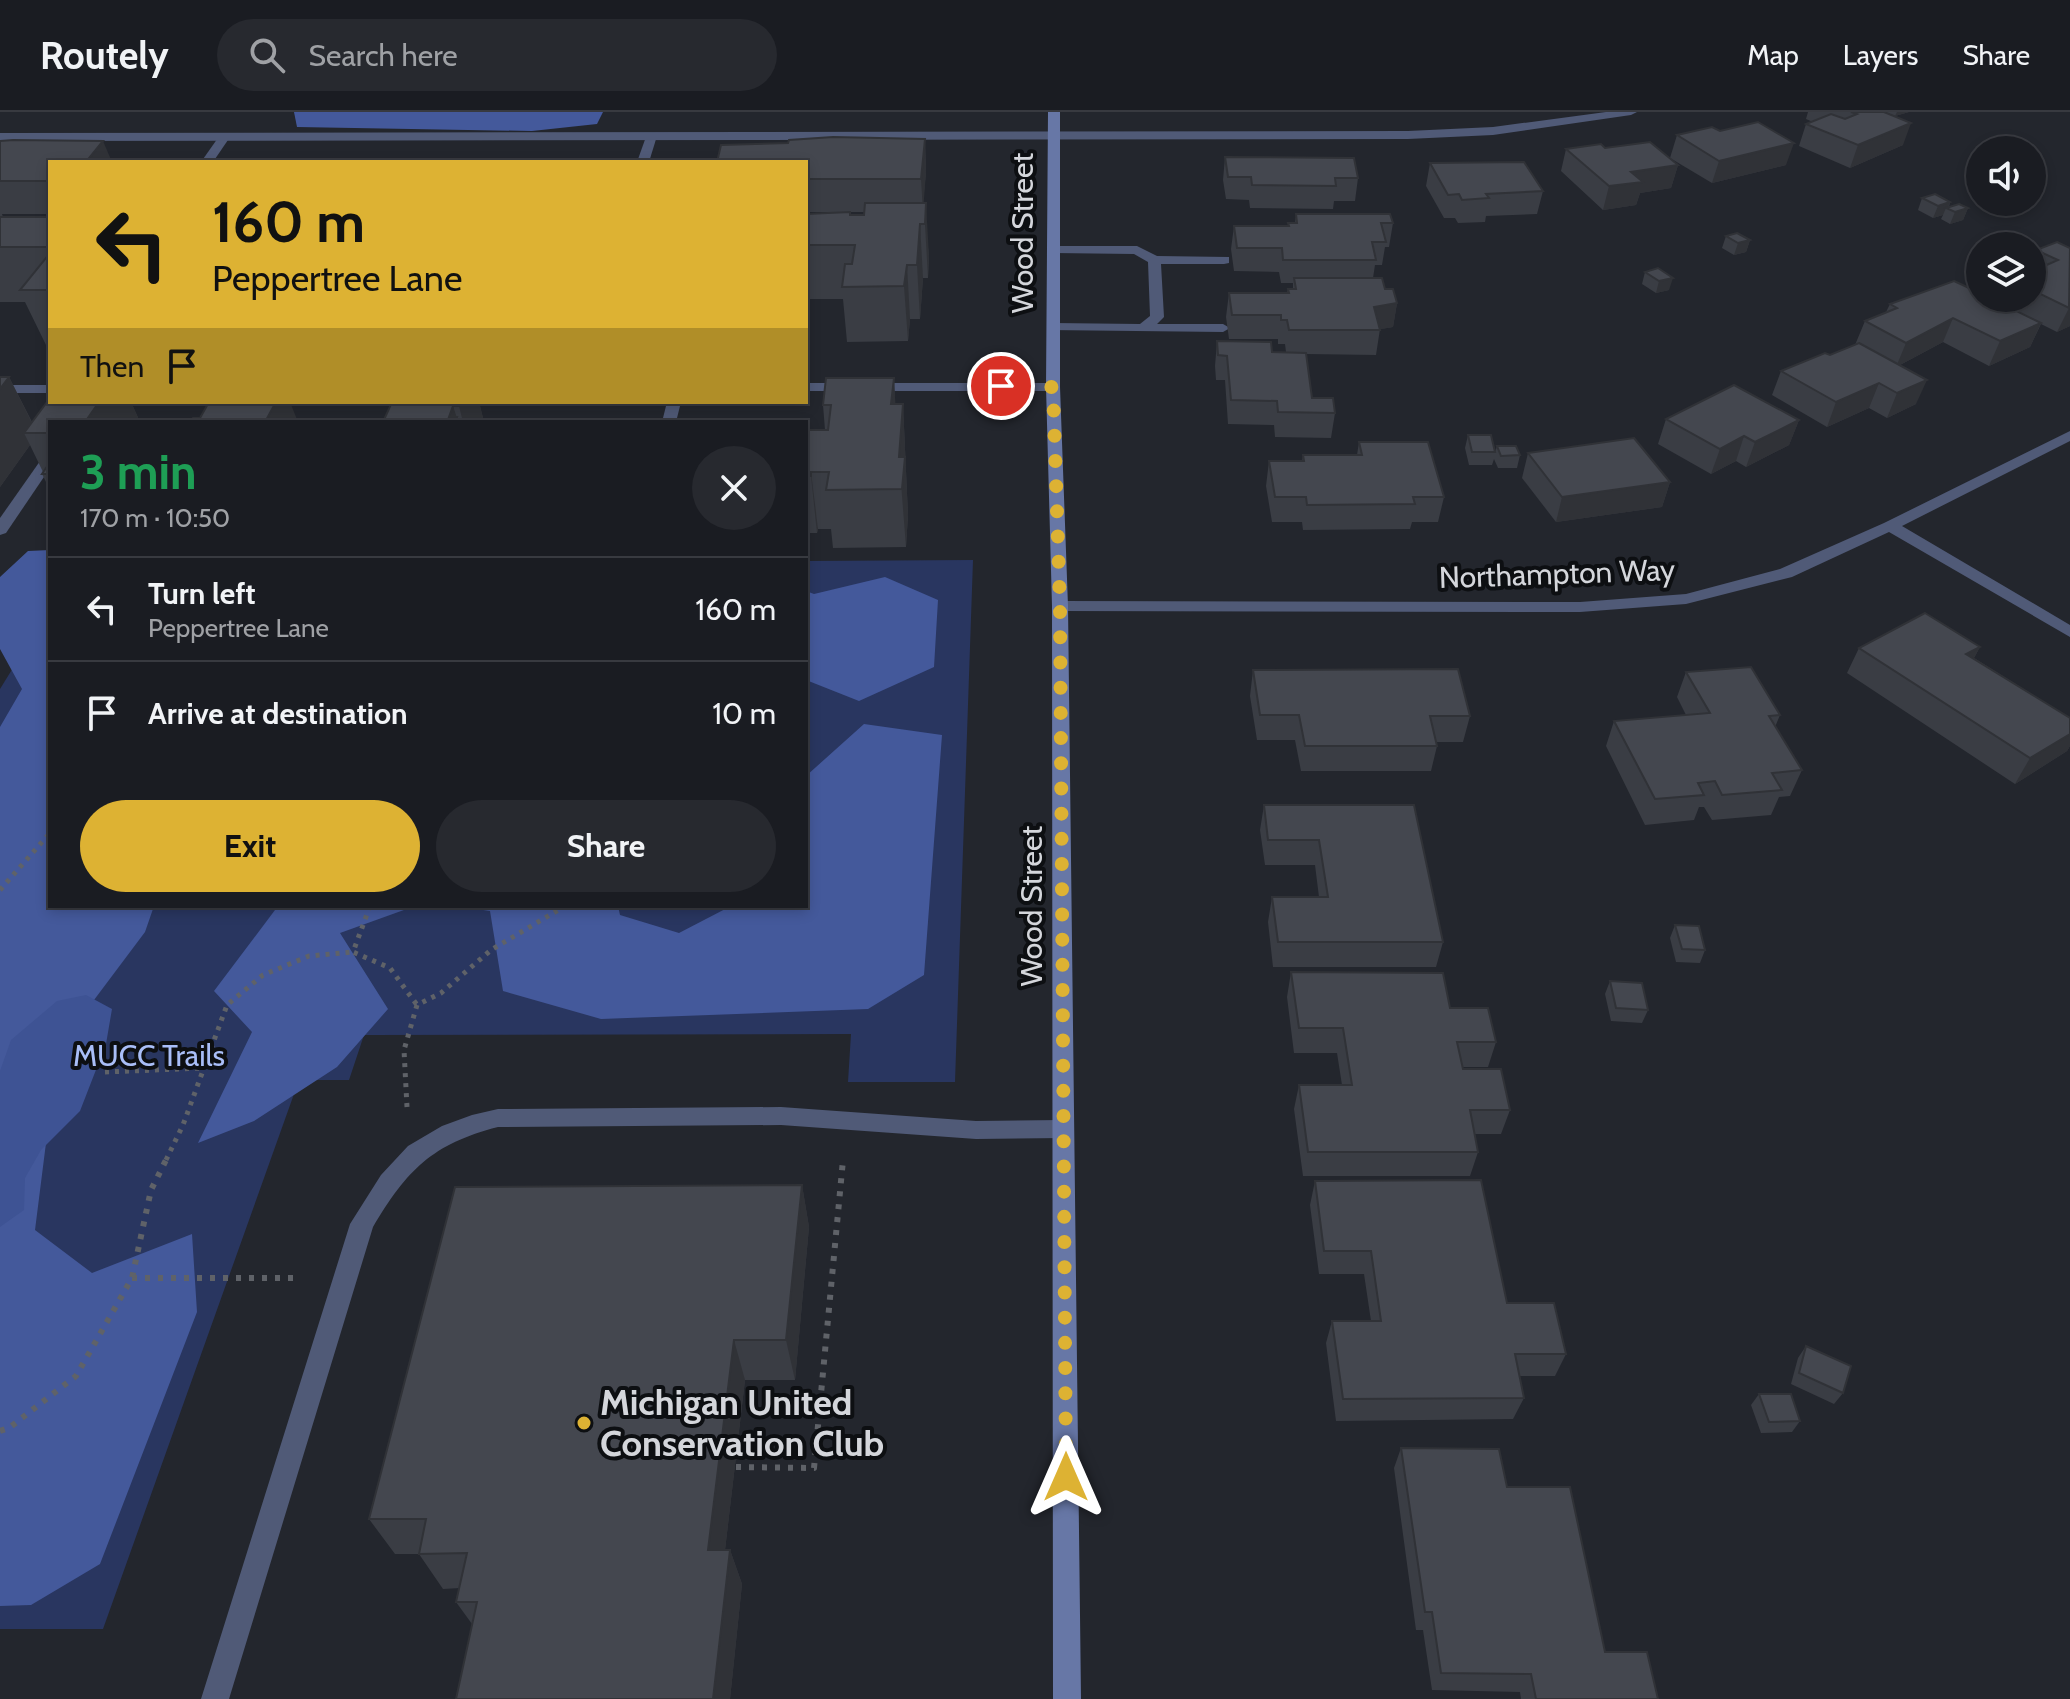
<!DOCTYPE html>
<meta charset="utf-8">
<style>
body{margin:0;font-family:Cabin,sans-serif;background:#27292f;color:#f1f3f6;height:100vh;display:flex;flex-direction:column;font-size:30px;white-space:nowrap}
*{box-sizing:border-box;margin:0}
p{font-size:26px;color:#9fa1a5}
.icon{flex:none;width:44px;height:44px;fill:none;stroke:currentColor;stroke-width:2;stroke-linecap:round;stroke-linejoin:round}
.map{position:relative;flex:1;overflow:hidden}
.details{position:absolute;left:48px;top:308px;width:760px;height:488px;display:flex;flex-direction:column;background:#1a1c22;border-radius:0px;box-shadow:0 4px 12px #0003,0 0 0 2px #383a40}
.details>*{flex:none}
.banner{position:absolute;left:48px;top:48px;width:760px;height:244px;border-radius:0px;box-shadow:0 4px 12px #0003,0 0 0 2px #383a40;background:#ddb233;color:#111;overflow:hidden}
.controls{position:absolute;left:1966px;top:24px;display:grid;gap:16px}
.controls a{display:grid;place-items:center;width:80px;height:80px;border-radius:50%;background:#1a1c22;box-shadow:0 4px 12px #0003,0 0 0 2px #383a40;font-size:40px}
.pin{position:absolute;display:grid;place-items:center;width:68px;height:68px;color:#fff;margin:-34px;border:4px solid #fff;border-radius:50%;box-shadow:0 2px 8px #0007}
.me{position:absolute;width:88px;margin:-44px;rotate:0deg;stroke-linejoin:round;filter:drop-shadow(0 0 6px #0008)}
.turn{display:flex;align-items:center;gap:28px;height:168px;padding:0 32px;font-size:36px}
.turn .icon{width:104px;height:104px;stroke-width:2.5}
.turn b{display:block;font-size:56px;line-height:68px}
.then{display:flex;align-items:center;height:76px;padding:0 32px;background:#0003;gap:16px;font-size:30px}
.round{display:grid;place-items:center;flex:none;width:84px;height:84px;border-radius:42px;background:#27292f}
.headline{display:flex;align-items:center;justify-content:space-between;height:136px;padding:0 32px}
h1{font-size:48px;font-weight:700;line-height:60px;color:#1e9e55}
.primary-button{display:flex;gap:16px;margin-top:auto;padding:16px 32px}
.primary-button a{flex:1;height:92px;border-radius:48px;background:#ddb233;color:#111;font-size:32px;font-weight:700;line-height:92px;text-align:center}
.primary-button a+a{background:#27292f;color:#f1f3f6}
ul{padding:0;list-style:none}
li{display:flex;align-items:center;gap:24px;height:104px;padding:0 32px;border-top:2px solid #383a40}
li div{flex:1}
li b{display:block;font-size:30px}
li em{font-style:normal}
header{display:flex;align-items:center;gap:48px;box-sizing:border-box;height:112px;padding:0 40px;background:#1a1c22;border-bottom:2px solid #383a40}
header strong{font-size:38px}
nav{display:flex;gap:44px;margin-inline-start:auto;font-size:28px}
.search{width:560px;height:72px;background:#27292f;display:flex;align-items:center;gap:20px;box-sizing:border-box;padding:0 28px;border-radius:44px;color:#9fa1a5;font-size:30px}
.map>svg:first-child{display:block}
.green{fill:#293660}
.forest{fill:#44599b}
.water{fill:#3e5394}
.lines{fill:none;stroke-linecap:round;stroke-linejoin:round}
.path-far1{stroke:#5f6268;stroke-width:5;stroke-dasharray:4 6;stroke-linecap:butt}
.path{stroke:#5f6268;stroke-width:6;stroke-dasharray:5 8;stroke-linecap:butt}
.lane{fill:#505a77;fill-rule:evenodd}
.street{fill:#505a77;fill-rule:evenodd}
.secondary{fill:#6777a6;fill-rule:evenodd}
.wall{fill:#3a3d44;fill-rule:evenodd}
.shaded-wall{fill:#303237}
.building{fill:#44474f;stroke:#303237;stroke-width:2}
.route{stroke:#ddb233;stroke-width:14;stroke-dasharray:0 25.2}
.poi-dot{fill:#ddb233;stroke:#0d0f12;stroke-width:3}
.labels{text-anchor:middle;stroke-width:8;stroke-linejoin:round;paint-order:stroke}
.street-label{font-size:30px;fill:#d4d6db;stroke:#0d0f12}
.park-label{font-size:30px;fill:#a9bef7;stroke:#0d0f12}
.near-poi-label{font-size:36px;font-weight:bold;fill:#d4d6db;stroke:#0d0f12;text-anchor:start}
</style>
<header>
<strong>Routely</strong>
<div class="search"><svg class="icon" aria-label="search" viewBox="0 0 24 24"><circle cx="10" cy="10" r="6"/><path d="M15 15l6 6"/></svg>Search here</div>
<nav><a>Map</a><a>Layers</a><a>Share</a></nav>
</header>
<div class="map">
<svg width="2070" height="1587" viewBox="0 0 2070 1587">
<rect width="100%" height="100%" fill="#23262d"/>
<polygon class="green" points="973,448 955,970 848,970 851,922 364,923 349,968 299,968 103,1517 0,1517 0,577 50,496 50,794 806,794 806,449"/>
<g class="forest">
<polygon points="294,0 603,0 597,12 532,19 297,15"/>
<polygon points="50,438 50,794 154,794 145,820 58,936 35,1118 92,1161 192,1122 197,1200 100,1452 31,1493 0,1494 0,615 22,577 0,537 0,465 28,439"/>
<polygon points="885,465 938,488 934,555 859,589 806,568 806,479 814,482"/>
<polygon points="864,612 942,623 924,863 868,897 601,907 503,879 490,799 456,794 618,794 620,803 679,821 731,794 806,794 806,664"/>
<polygon points="278,794 415,794 340,821 388,897 337,955 254,1009 198,1031 252,920 214,879"/>
</g>
<polygon class="water" points="86,883 112,897 106,932 80,999 41,1038 25,1066 24,1098 0,1115 0,959 11,928 57,889"/>
<g class="lines">
<g class="path-far1">
<polyline points="0,778 50,721"/>
<polyline points="370,794 353,840 390,856 417,893"/>
<polyline points="105,960 204,956"/>
<polyline points="407,995 404,938 417,893 441,881 491,838 565,794"/>
<polyline points="166,1048 183,1013 227,893 263,863 309,844 353,840"/>
</g>
<g class="path">
<polyline points="132,1166 299,1166"/>
<polyline points="0,1319 9,1316 76,1264 132,1166 151,1078 167,1046"/>
<polyline points="736,1355 814,1356 843,1048"/>
</g>
<g class="lane">
<polygon points="224,21 230,25 213,50 201,50 220,23"/>
<polygon points="647,22 657,24 649,50 637,50"/>
<polygon points="1048,134 1137,134 1157,144 1229,145 1229,151 1224,152 1161,152 1164,205 1157,212 1223,212 1230,216 1223,220 1048,218 1048,212 1053,211 1140,212 1150,204 1148,150 1134,142 1053,141 1048,140"/>
<polygon points="667,290 681,290 676,310 662,310"/>
<polygon points="50,340 50,356 6,421 0,423 0,406 45,342"/>
<path d="M 781,995 L 976,1009 L 1063,1008 L 1071,1010 L 1074,1017 L 1071,1024 L 1063,1026 L 976,1027 L 781,1013 L 498,1015 C 432,1032 407,1058 373,1115 L 229,1587 L 201,1587 L 350,1112 L 381,1063 L 408,1034 L 442,1014 L 472,1003 L 498,997 Z"/>
</g>
<g class="street">
<polygon points="1606,0 1637,0 1631,3 1493,23 1408,27 0,29 0,21 1408,19 1493,15"/>
<polygon points="806,271 1053,271 1060,275 1053,279 806,279"/>
<rect x="0" y="273" width="50" height="8"/>
<polygon points="2070,319 2070,329 1902,414 2070,513 2070,525 1889,420 1792,465 1686,492 1580,500 1060,499 1052,494 1060,489 1580,490 1686,482 1780,457 1884,411"/>
</g>
<polygon class="secondary" points="1048,0 1060,0 1060,275 1068,494 1081,1587 1053,1587 1052,494 1046,275"/>
</g>
<g class="wall">
<polygon points="1808,0 1884,0 1903,33 1850,56 1799,34 1806,12 1813,10 1806,7"/>
<polygon points="1885,0 1909,0 1895,4"/>
<polygon points="1677,23 1786,53 1712,71 1670,46"/>
<path d="M 925,27 L 926,60 L 923,91 L 929,144 L 928,166 L 923,166 L 920,207 L 910,207 L 908,229 L 847,230 L 843,187 L 806,187 L 806,102 L 847,100 L 806,100 L 806,50 ZM 850,100 L 865,100 L 864,103 L 850,103 Z"/>
<polygon points="0,29 50,50 50,102 2,102 3,105 50,105 50,233 46,233 25,190 0,190"/>
<polygon points="1605,36 1678,53 1671,76 1640,81 1636,93 1603,98 1561,59 1566,37"/>
<polygon points="1225,45 1358,66 1355,89 1334,89 1333,97 1250,96 1249,88 1226,87 1223,68"/>
<polygon points="1980,50 1980,69 1969,64 1974,53"/>
<polygon points="1430,51 1543,79 1537,102 1486,104 1485,110 1458,111 1455,106 1444,106 1426,74"/>
<polygon points="1922,86 1950,90 1949,95 1968,96 1963,108 1950,112 1941,107 1943,103 1933,106 1918,98"/>
<polygon points="1296,102 1393,111 1389,135 1385,135 1382,153 1375,153 1373,166 1385,177 1397,191 1393,215 1380,217 1376,243 1306,242 1312,286 1335,301 1331,326 1275,325 1274,313 1228,312 1225,268 1216,268 1215,254 1217,229 1272,240 1286,240 1285,232 1278,232 1278,227 1229,227 1226,205 1229,181 1287,181 1288,177 1293,177 1293,171 1281,171 1279,160 1234,159 1231,137 1234,114 1288,114 1288,111 1295,111"/>
<polygon points="1726,124 1750,128 1746,140 1734,143 1722,136"/>
<polygon points="2070,136 2070,214 2057,220 2041,212 2030,235 1989,254 1943,230 1900,253 1916,292 1887,306 1869,296 1827,315 1772,283 1781,259 1830,243 1855,233 1865,209 1886,200 1890,192 1993,188 1994,186 2032,186 2032,148 2036,138"/>
<polygon points="1658,156 1669,178 1656,181 1642,172 1645,160"/>
<polygon points="0,265 9,265 32,310 50,290 131,290 140,310 50,310 50,378 42,362 43,360 30,333 0,375"/>
<polygon points="894,266 895,292 903,292 908,403 906,435 833,436 831,417 818,417 817,421 806,421 806,318 825,318 823,293"/>
<polygon points="392,290 479,290 484,310 383,310"/>
<polygon points="1666,307 1799,308 1789,333 1746,355 1736,349 1711,362 1658,332"/>
<polygon points="1468,323 1495,340 1497,334 1520,343 1517,356 1498,356 1494,347 1492,353 1469,353 1465,336"/>
<polygon points="1359,330 1444,385 1438,410 1412,410 1410,417 1303,418 1302,410 1272,410 1266,374 1269,349 1302,349 1303,343 1357,343"/>
<polygon points="1528,341 1670,370 1662,395 1556,410 1522,366"/>
<polygon points="1980,535 1974,546 2070,606 2070,634 2067,639 2015,672 1847,561 1859,536"/>
<polygon points="1253,558 1470,604 1463,630 1436,630 1437,634 1431,659 1301,659 1295,628 1257,628 1250,584"/>
<polygon points="1686,560 1780,603 1775,615 1802,658 1790,684 1779,685 1771,703 1712,708 1704,695 1699,695 1694,708 1645,713 1606,634 1614,609 1686,603 1677,585"/>
<polygon points="1264,693 1414,693 1443,830 1436,855 1273,855 1268,810 1272,785 1319,785 1315,753 1265,753 1260,718"/>
<polygon points="1675,813 1705,838 1700,851 1676,850 1670,826"/>
<polygon points="1291,860 1450,896 1496,930 1488,955 1462,955 1463,957 1510,998 1501,1022 1475,1022 1478,1040 1470,1064 1303,1064 1294,997 1299,973 1342,973 1337,941 1294,941 1287,885"/>
<polygon points="1610,869 1648,898 1642,911 1611,909 1605,882"/>
<polygon points="1315,1069 1507,1191 1566,1242 1555,1264 1519,1264 1524,1286 1513,1307 1336,1309 1326,1231 1332,1209 1371,1209 1364,1162 1319,1162 1310,1093"/>
<polygon points="802,1073 809,1115 795,1268 745,1268 725,1438 730,1438 742,1472 730,1587 456,1587 472,1512 456,1490 460,1476 443,1477 419,1442 395,1442 369,1407"/>
<polygon points="1806,1234 1843,1281 1834,1292 1791,1272 1798,1246"/>
<polygon points="1759,1282 1800,1309 1792,1320 1761,1321 1751,1293"/>
<polygon points="1401,1336 1507,1375 1605,1540 1658,1587 1521,1587 1520,1580 1432,1578 1423,1518 1416,1518 1394,1356"/>
</g>
<g class="shaded-wall">
<polygon points="1897,0 1909,0 1895,4"/>
<polygon points="1911,11 1903,33 1850,56 1858,33"/>
<polygon points="925,27 926,60 923,100 921,67"/>
<polygon points="103,29 112,50 86,50"/>
<polygon points="1794,31 1786,53 1712,71 1719,49"/>
<polygon points="1678,53 1671,76 1640,81 1636,93 1603,98 1609,74 1631,60"/>
<polygon points="1950,90 1948,96 1946,96 1943,103 1933,106 1938,94"/>
<polygon points="926,91 929,144 928,166 925,112"/>
<polygon points="1968,96 1963,108 1950,112 1955,100"/>
<polygon points="920,112 923,166 920,207 917,153"/>
<polygon points="1750,128 1746,140 1734,143 1738,131"/>
<polygon points="907,153 910,207 908,229 904,174"/>
<polygon points="1673,166 1669,178 1656,181 1659,169"/>
<polygon points="1397,191 1393,215 1370,219 1374,195"/>
<polygon points="2070,195 2070,214 2057,220 2069,196"/>
<polygon points="1953,206 1943,230 1896,255 1906,231"/>
<polygon points="2041,211 2030,235 1989,254 2000,229"/>
<polygon points="9,265 37,321 24,321 30,333 0,375 0,277"/>
<polygon points="894,266 897,322 891,292"/>
<polygon points="1927,268 1916,292 1887,306 1897,281"/>
<polygon points="1879,271 1869,296 1827,315 1836,290"/>
<polygon points="99,290 131,290 140,310 85,310"/>
<polygon points="276,290 290,290 298,310 265,310"/>
<polygon points="460,290 479,290 484,310 463,310 459,294"/>
<polygon points="903,292 908,403 906,435 899,345"/>
<polygon points="453,294 457,306 457,305 459,310 450,310 449,305"/>
<polygon points="1799,308 1789,333 1746,355 1755,330"/>
<polygon points="1744,324 1736,349 1711,362 1720,337"/>
<polygon points="811,360 818,417 817,421 811,364"/>
<polygon points="1670,370 1662,395 1556,410 1562,385"/>
<polygon points="1980,535 1966,560 1966,542"/>
<polygon points="2070,622 2070,634 2067,639 2015,672 2030,646"/>
<polygon points="802,1073 809,1115 795,1268 786,1228"/>
<polygon points="734,1228 745,1268 721,1472 708,1438"/>
<polygon points="730,1438 742,1472 730,1587 713,1587"/>
</g>
<g class="building">
<polygon points="1851,0 1884,0 1911,11 1858,33 1806,12 1831,2 1845,7 1857,2"/>
<polygon points="1758,10 1794,31 1719,49 1677,23 1712,15 1720,19"/>
<polygon points="833,25 925,27 921,67 806,67 806,50 717,50 721,33 788,31 789,28"/>
<polygon points="13,28 103,29 86,50 50,50 50,69 0,69 0,29"/>
<polygon points="1650,30 1678,53 1631,60 1643,70 1609,74 1566,37 1601,32 1605,36"/>
<polygon points="1225,45 1354,46 1358,66 1335,66 1336,74 1252,73 1251,65 1228,65"/>
<polygon points="1524,50 1543,79 1486,82 1489,86 1462,88 1459,82 1448,83 1430,51"/>
<polygon points="1935,82 1950,90 1938,94 1922,86"/>
<polygon points="865,91 926,91 925,112 920,112 917,153 907,153 904,174 842,175 845,152 852,152 855,133 806,133 806,102 850,100 850,103 864,103"/>
<polygon points="1959,92 1968,96 1955,100 1946,96"/>
<polygon points="1296,102 1390,102 1393,111 1381,111 1386,130 1372,130 1376,148 1283,148 1282,136 1237,136 1234,114 1289,114 1288,111 1297,111"/>
<rect x="0" y="105" width="50" height="30"/>
<polygon points="1737,121 1750,128 1738,131 1726,124"/>
<polygon points="2057,130 2070,136 2069,196 2032,178 2032,158 2033,159 2058,148 2036,138"/>
<polygon points="50,141 50,178 20,178"/>
<polygon points="1658,156 1673,166 1659,169 1645,160"/>
<polygon points="1294,166 1382,166 1385,177 1393,177 1397,191 1374,195 1380,218 1289,218 1287,208 1281,208 1281,203 1232,203 1229,181 1289,181 1288,177 1296,177"/>
<polygon points="1954,169 1980,181 1980,186 1990,186 2041,211 2000,229 1953,206 1906,231 1865,209 1897,196 1890,192"/>
<polygon points="1217,229 1271,230 1272,240 1306,241 1312,286 1333,286 1335,301 1278,300 1277,289 1231,288 1227,244 1218,243"/>
<polygon points="1859,231 1927,268 1897,281 1879,271 1836,290 1781,259 1825,241 1830,243"/>
<polygon points="0,265 9,265 0,277"/>
<polygon points="826,266 894,266 891,292 903,292 899,345 905,345 902,377 826,378 829,360 811,360 811,364 806,364 806,318 828,318 831,293 823,293"/>
<polygon points="1734,273 1799,308 1755,330 1744,324 1720,337 1666,307"/>
<polygon points="50,286 50,290 99,290 85,310 50,310 50,321 24,321"/>
<polygon points="209,290 276,290 265,310 191,310 193,306 200,306"/>
<polygon points="392,290 460,290 459,294 453,294 449,305 457,305 455,310 383,310"/>
<polygon points="566,309 622,309 566,310"/>
<polygon points="1468,323 1491,323 1495,340 1472,340"/>
<polygon points="1634,326 1670,370 1562,385 1528,341"/>
<polygon points="1359,330 1428,330 1444,385 1413,385 1415,392 1307,393 1306,385 1275,385 1269,349 1304,349 1303,343 1362,343"/>
<polygon points="1497,334 1516,334 1520,343 1501,344"/>
<polygon points="50,350 50,362 42,362"/>
<polygon points="1925,501 1980,535 1966,542 2070,606 2070,622 2030,646 1859,536"/>
<polygon points="1751,555 1780,603 1769,604 1802,658 1772,661 1782,678 1722,683 1715,669 1698,671 1704,683 1655,687 1614,609 1710,601 1686,560"/>
<polygon points="1458,557 1470,604 1430,604 1437,634 1305,634 1299,603 1260,603 1253,558"/>
<polygon points="1264,693 1414,693 1443,830 1278,830 1272,785 1328,785 1319,728 1268,728"/>
<polygon points="1675,813 1699,814 1705,838 1682,837"/>
<polygon points="1291,860 1443,861 1450,896 1488,896 1496,930 1457,930 1463,957 1501,957 1510,998 1470,998 1478,1040 1308,1040 1299,973 1352,973 1343,916 1299,916"/>
<polygon points="1610,869 1642,871 1648,898 1616,896"/>
<polygon points="1481,1068 1507,1191 1554,1191 1566,1242 1515,1242 1524,1286 1343,1287 1332,1209 1381,1209 1371,1139 1324,1139 1315,1069"/>
<polygon points="802,1073 786,1228 734,1228 708,1438 730,1438 713,1587 456,1587 477,1490 456,1490 467,1441 419,1442 426,1407 369,1407 455,1075"/>
<polygon points="1806,1234 1851,1254 1843,1281 1799,1261"/>
<polygon points="1759,1282 1791,1282 1800,1309 1769,1310"/>
<polygon points="1401,1336 1499,1337 1507,1375 1570,1375 1605,1540 1647,1540 1658,1587 1536,1587 1531,1562 1441,1561 1432,1500 1425,1500"/>
</g>
<g class="lines">
<polyline class="route" points="1001,274 1053,275 1060,494 1066,1365"/>
</g>
<circle class="poi-dot" cx="584" cy="1311" r="8"/>
<g class="labels">
<g class="street-label">
<text transform="translate(1023 121) rotate(-90)" y="10">Wood Street</text>
<text transform="translate(1557 462) rotate(-2)" y="10">Northampton Way</text>
<text transform="translate(1032 794) rotate(-90)" y="10">Wood Street</text>
</g>
<g class="park-label">
<text x="149" y="954">MUCC Trails</text>
</g>
<g class="near-poi-label">
<text x="600" y="1303">Michigan United<tspan x="600" dy="41">Conservation Club</tspan></text>
</g>
</g>
</svg>
<div class="controls">
<a><svg class="icon" aria-label="sound" viewBox="0 0 24 24"><path d="M4 9h4l5-4v14l-5-4H4zM17 9q2 3 0 6"/></svg></a>
<a><svg class="icon" aria-label="layers" viewBox="0 0 24 24"><path d="M12 4l9 5-9 5-9-5zM3 14l9 5 9-5"/></svg></a>
</div>
<div class="pin" style="left:1001px;top:274px;background:#d93025"><svg class="icon" aria-label="arrive" viewBox="0 0 24 24"><path d="M6 21V4h12l-3 4 3 4H6"/></svg></div>
<svg class="me" style="left:1066px;top:1365px" viewBox="-20 -20 40 40"><path d="M0-17L14 15 0 8-14 15z" fill="#ddb233" stroke="#fff" stroke-width="4"/></svg>
<div class="banner">
<div class="turn"><svg class="icon" aria-label="left" viewBox="0 0 24 24"><path d="M17 20v-9H6M10 6l-5 5 5 5"/></svg><div><b>160 m</b>Peppertree Lane</div></div>
<div class="then">Then<svg class="icon" aria-label="arrive" viewBox="0 0 24 24"><path d="M6 21V4h12l-3 4 3 4H6"/></svg></div>
</div>
<section class="details">
<div class="headline"><div><h1>3 min</h1><p>170 m · 10:50</p></div><a class="round"><svg class="icon" aria-label="close" viewBox="0 0 24 24"><path d="M6 6l12 12M18 6L6 18"/></svg></a></div>
<ul>
<li><svg class="icon" aria-label="left" viewBox="0 0 24 24"><path d="M17 20v-9H6M10 6l-5 5 5 5"/></svg><div><b>Turn left</b><p>Peppertree Lane</p></div><em>160 m</em></li>
<li><svg class="icon" aria-label="arrive" viewBox="0 0 24 24"><path d="M6 21V4h12l-3 4 3 4H6"/></svg><div><b>Arrive at destination</b></div><em>10 m</em></li>
</ul>
<div class="primary-button"><a>Exit</a><a>Share</a></div>
</section>
</div>
